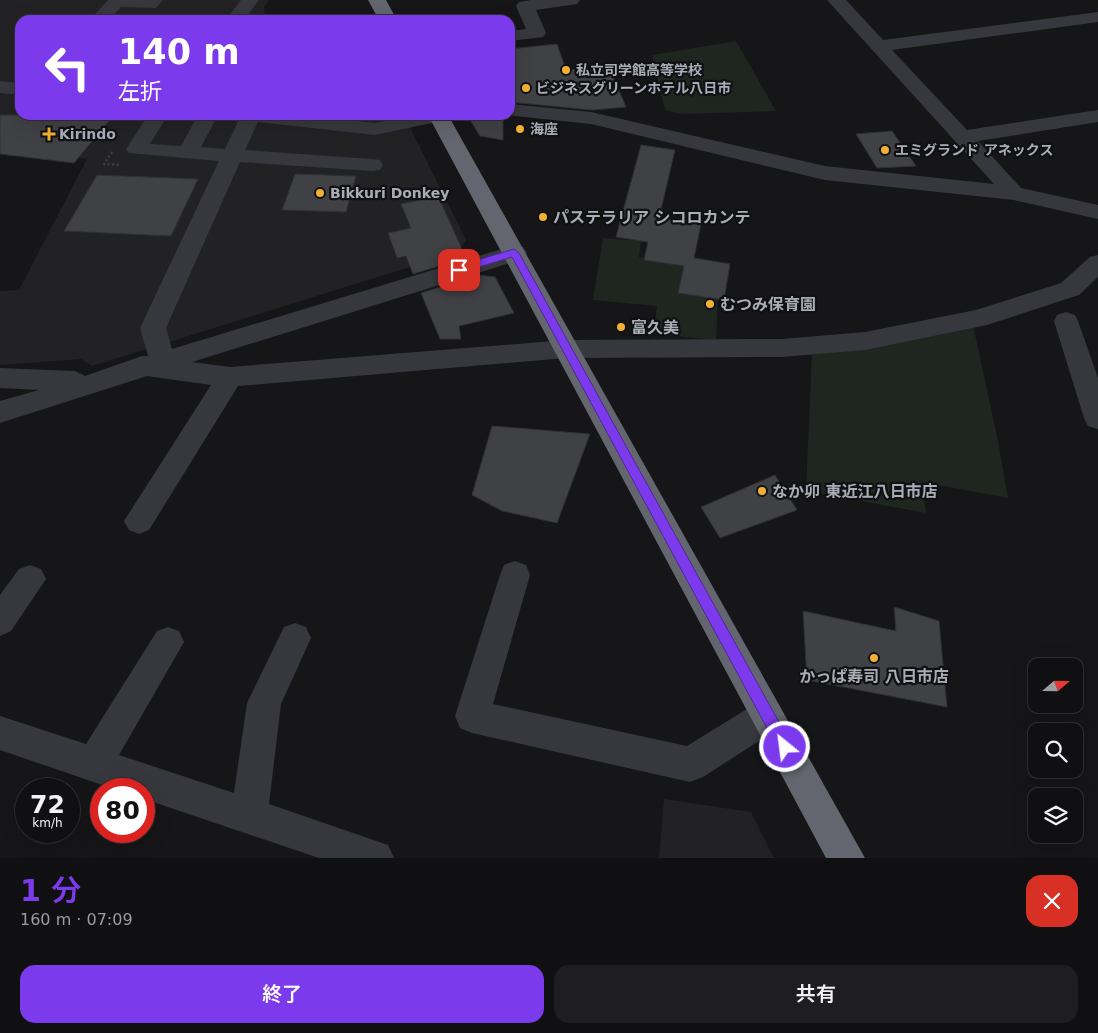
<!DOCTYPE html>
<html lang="ja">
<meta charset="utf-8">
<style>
body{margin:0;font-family:"DejaVu Sans","Noto Sans JP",sans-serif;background:#1e1e20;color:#f1f3f6;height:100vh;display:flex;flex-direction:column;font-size:19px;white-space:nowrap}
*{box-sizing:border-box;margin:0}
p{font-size:16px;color:#9c9d9f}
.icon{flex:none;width:28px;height:28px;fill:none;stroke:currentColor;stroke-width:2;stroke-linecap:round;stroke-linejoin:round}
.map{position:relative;height:858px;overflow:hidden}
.side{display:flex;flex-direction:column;background:#101012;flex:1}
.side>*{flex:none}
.guide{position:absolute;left:15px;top:15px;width:500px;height:105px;border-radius:15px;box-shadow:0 5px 20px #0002,0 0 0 1px #303032;background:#7c3aed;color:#fff;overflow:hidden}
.needle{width:32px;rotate:70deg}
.tools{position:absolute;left:1028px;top:658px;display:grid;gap:10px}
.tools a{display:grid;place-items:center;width:55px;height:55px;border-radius:10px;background:#101012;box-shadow:0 5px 20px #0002,0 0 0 1px #303032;font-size:25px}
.speed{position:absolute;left:15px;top:778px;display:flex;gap:10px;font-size:25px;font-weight:700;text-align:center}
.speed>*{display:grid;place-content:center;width:65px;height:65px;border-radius:50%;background:#101012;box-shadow:0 5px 20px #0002,0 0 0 1px #303032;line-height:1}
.speed small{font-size:12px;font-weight:400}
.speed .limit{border:8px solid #d22;background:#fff;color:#111}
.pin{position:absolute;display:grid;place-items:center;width:42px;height:42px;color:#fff;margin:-21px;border-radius:10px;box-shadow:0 2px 8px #0006}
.me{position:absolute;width:55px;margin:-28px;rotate:331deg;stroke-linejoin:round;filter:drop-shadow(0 0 4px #0008)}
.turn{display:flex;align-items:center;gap:18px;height:105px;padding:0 20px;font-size:22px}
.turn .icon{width:65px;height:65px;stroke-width:2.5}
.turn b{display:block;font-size:35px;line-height:42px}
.round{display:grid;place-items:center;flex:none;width:52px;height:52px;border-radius:15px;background:#1e1e20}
.headline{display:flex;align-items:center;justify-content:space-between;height:85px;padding:0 20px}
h1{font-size:30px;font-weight:600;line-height:38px;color:#7c3aed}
.action{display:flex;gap:10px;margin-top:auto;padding:10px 20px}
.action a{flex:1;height:58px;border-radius:15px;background:#7c3aed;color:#fff;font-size:20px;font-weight:600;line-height:58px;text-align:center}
.action a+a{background:#1e1e20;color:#f1f3f6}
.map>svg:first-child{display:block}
.built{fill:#222225}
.green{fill:#1e261f}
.building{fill:#404145;stroke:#303034}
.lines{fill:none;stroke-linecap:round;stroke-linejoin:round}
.path{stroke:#3d3f44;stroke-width:2.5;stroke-dasharray:2 2.5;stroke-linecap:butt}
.minor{fill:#37383d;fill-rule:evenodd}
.highway{fill:#63666e;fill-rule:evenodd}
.route{fill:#7c3aed;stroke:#51269a}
.poi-dot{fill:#f2b134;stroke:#111113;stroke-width:2}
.labels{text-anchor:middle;stroke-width:4.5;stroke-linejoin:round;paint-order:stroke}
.far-poi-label{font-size:14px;font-weight:bold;fill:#a8adb8;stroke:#111113;text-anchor:start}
.poi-label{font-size:16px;font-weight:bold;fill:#a8adb8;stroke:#111113;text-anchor:start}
</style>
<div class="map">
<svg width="1098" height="858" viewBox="0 0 1098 858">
<rect width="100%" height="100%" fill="#161618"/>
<g class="built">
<polygon points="0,0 269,0 264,7 265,20 20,20 20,115 404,115 466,240 458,252 92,366 81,359 0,365 0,291 19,290 87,159 0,146"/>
<polygon points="664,799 751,812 774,858 659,858"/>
</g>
<g class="green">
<polygon points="736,41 776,111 680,114 665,110 652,55"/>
<polygon points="603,238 641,241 639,257 687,261 718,293 716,340 654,334 657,306 593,300"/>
<polygon points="973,325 998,441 1008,498 922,482 926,513 806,491 812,352"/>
</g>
<g class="building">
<polygon points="557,44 566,70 609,67 626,107 592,110 510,102 510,49"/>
<polygon points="0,115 114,115 74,163 0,154"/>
<polygon points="467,115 503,115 503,140 480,136"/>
<polygon points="892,131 916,166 877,168 856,134"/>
<polygon points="641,145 675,150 659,218 701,224 694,258 730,264 724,300 678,293 684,266 644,260 648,242 616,237"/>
<polygon points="295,174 356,176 346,212 282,210"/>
<polygon points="97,175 198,179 171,236 64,231"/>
<polygon points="438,196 466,258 413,274 406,256 397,258 388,233 411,228 401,204"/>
<polygon points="479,275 495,277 514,313 459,326 461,339 440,339 421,293"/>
<polygon points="492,426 590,434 557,523 502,511 472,495"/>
<polygon points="775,475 797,510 720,538 701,507"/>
<polygon points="894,607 939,621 947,707 807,680 803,611 896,631"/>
</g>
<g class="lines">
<polyline class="path" points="112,152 104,164 119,165"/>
<g class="minor">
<polygon points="108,0 163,0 156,8 121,7 109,20 90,20"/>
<polygon points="241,0 259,0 244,20 226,20"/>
<polygon points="531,0 580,0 577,4 536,10 546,33 543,37 510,41 510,31 526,29 516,6 519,2"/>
<polygon points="827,0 846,0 883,40 1098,12 1098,22 892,50 967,130 1098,110 1098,122 978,141 1021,188 1098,205 1098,219 1014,200 825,180 591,124 506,115 510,115 510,104 591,112 825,166 994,184"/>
<polygon points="0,81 20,83 20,95 0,93"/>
<polygon points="148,115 168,115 150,144 181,146 198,115 218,115 201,147 225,149 241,115 305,115 375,123 414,115 449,116 446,120 375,135 258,122 245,150 372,159 380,160 383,165 380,170 372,171 240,162 166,328 172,349 515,245 523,247 527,253 523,259 192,362 230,367 566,340 782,339 865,332 976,310 1061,283 1090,257 1098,255 1098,277 1079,295 987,325 865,350 782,357 566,358 238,386 149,530 139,534 129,530 124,521 211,385 147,376 0,423 0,401 39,390 0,388 0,368 75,371 85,376 142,356 148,356 140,328 219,161 129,153 126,149"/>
<polygon points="1066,312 1075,315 1078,321 1098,378 1098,429 1088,426 1084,418 1054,321 1057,315"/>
<polygon points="515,561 526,565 530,575 493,704 687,746 755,704 767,699 779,704 784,716 779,728 703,777 690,782 472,733 460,728 455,716 500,575 504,565"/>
<polygon points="30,565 41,569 46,579 11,631 0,636 0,595 19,569"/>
<polygon points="295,623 306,627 311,638 281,704 269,804 388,845 394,858 319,858 144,799 144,789 114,789 0,750 0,716 86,744 157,631 168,627 179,631 184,642 119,755 234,793 247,703 284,627"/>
</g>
<g class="highway">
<polygon points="368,0 386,0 397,20 379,20"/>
<polygon points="428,115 448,115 865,858 826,858"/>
</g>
</g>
<polygon class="route" points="514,249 519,253 790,742 792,747 790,752 785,755 780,752 512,257 459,273 454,270 455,267"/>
<g class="poi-dot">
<circle cx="566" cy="70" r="5"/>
<circle cx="526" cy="88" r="5"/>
<circle cx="520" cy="129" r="5"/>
<path d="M46.5 126.5h5v5h5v5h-5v5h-5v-5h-5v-5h5z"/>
<circle cx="885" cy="150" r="5"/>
<circle cx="320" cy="193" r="5"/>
<circle cx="543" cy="217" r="5"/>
<circle cx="710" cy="304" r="5"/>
<circle cx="621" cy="327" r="5"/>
<circle cx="762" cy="491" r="5"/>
<circle cx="874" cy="658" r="5"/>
</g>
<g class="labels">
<g class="far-poi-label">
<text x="576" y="75">私立司学館高等学校</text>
<text x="536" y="93">ビジネスグリーンホテル八日市</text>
<text x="530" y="134">海座</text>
<text x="59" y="139">Kirindo</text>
<text x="895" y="155">エミグランド アネックス</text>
<text x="330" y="198">Bikkuri Donkey</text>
</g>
<g class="poi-label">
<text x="553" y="223">パステラリア シコロカンテ</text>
<text x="720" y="310">むつみ保育園</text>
<text x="631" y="333">富久美</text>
<text x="772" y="497">なか卯 東近江八日市店</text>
<text x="874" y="682" text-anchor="middle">かっぱ寿司 八日市店</text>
</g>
</g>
</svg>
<div class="tools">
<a><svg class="needle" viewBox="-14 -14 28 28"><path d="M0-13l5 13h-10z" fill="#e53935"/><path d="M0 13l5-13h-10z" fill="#9c9d9f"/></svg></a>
<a><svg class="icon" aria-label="search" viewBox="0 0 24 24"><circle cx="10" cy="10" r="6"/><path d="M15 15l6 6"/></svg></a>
<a><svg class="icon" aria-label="layers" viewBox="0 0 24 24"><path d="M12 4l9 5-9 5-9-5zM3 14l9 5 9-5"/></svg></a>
</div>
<div class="speed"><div>72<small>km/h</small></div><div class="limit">80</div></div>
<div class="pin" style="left:459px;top:270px;background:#d93025"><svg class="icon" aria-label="arrive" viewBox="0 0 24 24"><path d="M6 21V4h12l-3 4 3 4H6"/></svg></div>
<svg class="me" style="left:785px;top:747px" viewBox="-20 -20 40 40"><circle r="17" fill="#7c3aed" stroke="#fff" stroke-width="3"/><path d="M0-11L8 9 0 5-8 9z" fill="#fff"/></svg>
<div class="guide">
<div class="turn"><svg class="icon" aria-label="left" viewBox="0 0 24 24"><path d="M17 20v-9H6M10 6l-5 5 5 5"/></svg><div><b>140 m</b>左折</div></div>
</div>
</div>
<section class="side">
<div class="headline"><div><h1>1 分</h1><p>160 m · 07:09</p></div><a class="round" style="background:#d93025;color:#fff"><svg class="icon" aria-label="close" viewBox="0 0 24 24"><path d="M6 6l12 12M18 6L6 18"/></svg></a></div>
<div class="action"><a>終了</a><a>共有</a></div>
</section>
